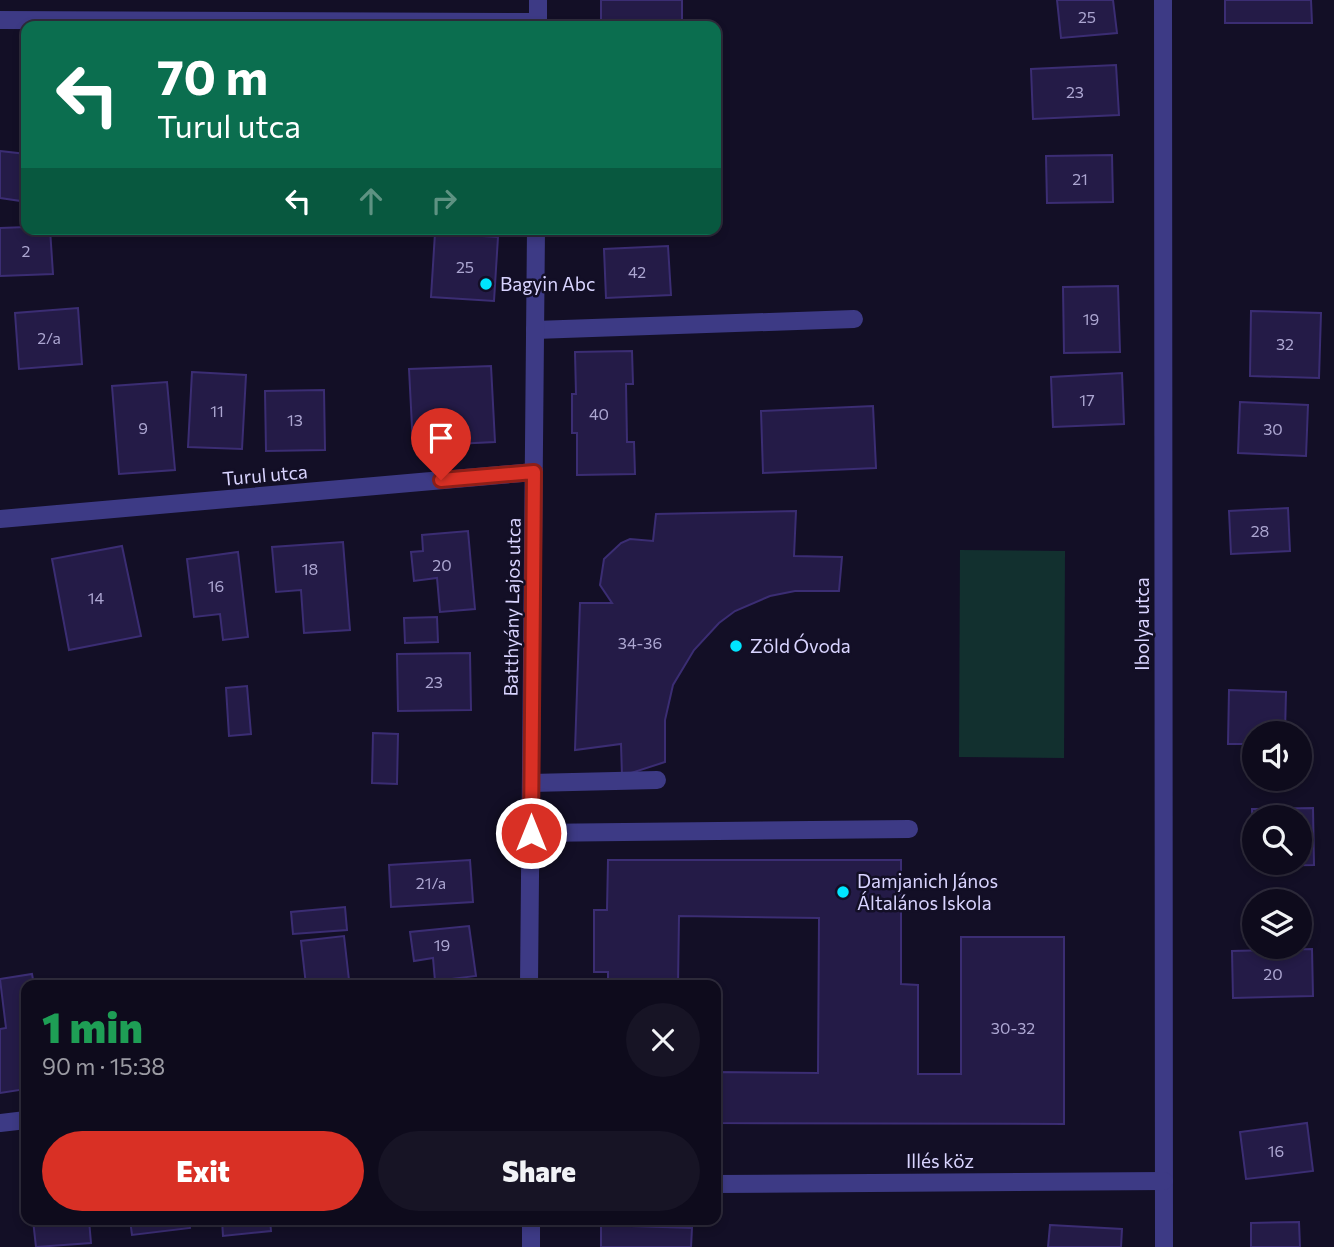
<!DOCTYPE html>
<meta charset="utf-8">
<style>
body{margin:0;font-family:Commissioner,sans-serif;background:#171425;color:#f1f3f6;height:100vh;display:flex;flex-direction:column;font-size:26px;white-space:nowrap}
*{box-sizing:border-box;margin:0}
p{font-size:23px;color:#9b9ba3}
.icon{flex:none;width:38px;height:38px;fill:none;stroke:currentColor;stroke-width:2;stroke-linecap:round;stroke-linejoin:round}
.map{position:relative;flex:1;overflow:hidden}
.panel{position:absolute;left:21px;top:980px;width:700px;height:245px;display:flex;flex-direction:column;background:#0e0b1c;border-radius:14px;box-shadow:0 4px 10px #0003,0 0 0 2px #2e2b3b}
.panel>*{flex:none}
.guide{position:absolute;left:21px;top:21px;width:700px;height:214px;border-radius:14px;box-shadow:0 4px 10px #0003,0 0 0 2px #2e2b3b;background:#0b6e4f;color:#fff;overflow:hidden}
.tools{position:absolute;left:1242px;top:721px;display:grid;gap:14px}
.tools a{display:grid;place-items:center;width:70px;height:70px;border-radius:50%;background:#0e0b1c;box-shadow:0 4px 10px #0003,0 0 0 2px #2e2b3b;font-size:35px}
.pin{position:absolute;display:grid;place-items:center;width:60px;height:60px;color:#fff;margin:-72px -30px;border-radius:50% 50% 50% 0;rotate:-45deg;box-shadow:0 0 7px #0007}
.pin .icon{rotate:45deg}
.me{position:absolute;width:77px;margin:-38px;rotate:0deg;stroke-linejoin:round;filter:drop-shadow(0 0 5px #0008)}
.turn{display:flex;align-items:center;gap:24px;height:147px;padding:0 21px;font-size:32px}
.turn .icon{width:91px;height:91px;stroke-width:2.5}
.turn b{display:block;font-size:49px;line-height:60px}
.lanes{display:flex;align-items:center;height:66px;padding:0 21px;background:#0003;justify-content:center;gap:35px;direction:ltr}
.lanes .off{opacity:.35}
.round{display:grid;place-items:center;flex:none;width:74px;height:74px;border-radius:37px;background:#171425}
.headline{display:flex;align-items:center;justify-content:space-between;height:119px;padding:0 21px}
h1{font-size:42px;font-weight:800;line-height:52px;color:#1e9e55}
.primary-button{display:flex;gap:14px;margin-top:auto;padding:14px 21px}
.primary-button a{flex:1;height:80px;border-radius:42px;background:#d93025;color:#fff;font-size:28px;font-weight:800;line-height:80px;text-align:center}
.primary-button a+a{background:#171425;color:#f1f3f6}
.map>svg:first-child{display:block}
.green{fill:#12302f}
.building{fill:#241b47;stroke:#3b2d73;stroke-width:2;fill-rule:evenodd}
.lines{fill:none;stroke-linecap:round;stroke-linejoin:round}
.service{stroke:#3d3a85;stroke-width:18}
.minor{stroke:#3d3a85;stroke-width:18}
.route-casing{stroke:#8d1f18;stroke-width:18}
.route{stroke:#d93025;stroke-width:12}
.poi-dot{fill:#00e5ff;stroke:#130f26;stroke-width:2.5}
.labels{text-anchor:middle;stroke-width:5;stroke-linejoin:round;paint-order:stroke}
.number-label{font-size:16px;fill:#aca6d1}
.poi-label{font-size:19px;fill:#d9d4ff;stroke:#130f26;text-anchor:start}
.street-label{font-size:19px;fill:#d9d4ff;stroke:#130f26}
</style>
<div class="map">
<svg width="1334" height="1247" viewBox="0 0 1334 1247">
<rect width="100%" height="100%" fill="#130f26"/>
<polygon class="green" points="960,550 1065,551 1064,758 959,757"/>
<g class="building">
<rect x="601" y="0" width="81" height="26"/>
<polygon points="1057,0 1113,0 1117,33 1061,38"/>
<polygon points="1225,0 1311,0 1312,23 1225,23"/>
<polygon points="1116,65 1119,115 1033,119 1031,69"/>
<polygon points="0,151 26,154 21,201 0,198"/>
<polygon points="1112,155 1113,202 1047,203 1046,156"/>
<polygon points="26,227 26,229 50,229 53,274 0,276 0,228"/>
<polygon points="435,233 498,237 494,301 431,297"/>
<polygon points="668,246 671,295 606,298 604,249"/>
<polygon points="1118,286 1120,352 1064,353 1063,287"/>
<polygon points="78,308 82,364 19,369 15,313"/>
<polygon points="1251,311 1321,313 1319,378 1250,376"/>
<polygon points="632,351 633,384 626,384 627,442 634,442 635,474 577,475 577,433 572,433 572,394 576,394 575,352"/>
<polygon points="491,366 495,442 413,446 409,369"/>
<polygon points="192,372 246,375 242,449 188,447"/>
<polygon points="1122,373 1124,424 1053,427 1051,377"/>
<polygon points="167,382 175,470 119,474 112,386"/>
<polygon points="324,390 325,450 266,451 265,391"/>
<polygon points="1240,402 1308,405 1306,456 1238,453"/>
<polygon points="873,406 876,468 763,473 761,411"/>
<polygon points="1288,508 1290,551 1231,554 1229,511"/>
<polygon points="796,511 794,556 842,557 839,591 795,591 770,596 735,611 719,623 694,650 673,685 665,720 665,762 622,776 621,744 575,750 580,603 612,603 600,585 604,559 621,543 630,539 653,541 656,514"/>
<polygon points="468,531 475,609 440,612 437,578 414,581 411,552 423,551 422,535"/>
<polygon points="343,542 350,630 304,633 301,590 276,592 272,547"/>
<polygon points="122,546 141,636 69,650 52,559"/>
<polygon points="238,552 248,637 223,640 220,614 194,617 187,559"/>
<polygon points="437,617 438,642 405,643 404,618"/>
<polygon points="470,653 471,710 398,711 397,654"/>
<polygon points="247,686 251,734 229,736 226,688"/>
<polygon points="1229,690 1286,692 1285,733 1255,733 1255,744 1228,744"/>
<polygon points="373,733 398,734 397,784 372,783"/>
<path d="M 1313,808 L 1314,865 L 1254,866 L 1252,809 ZM 1255,817 L 1300,817 L 1300,863 L 1255,863 Z"/>
<polygon points="470,860 473,902 391,907 389,865"/>
<polygon points="608,860 901,860 901,984 918,985 918,1074 961,1074 961,937 1064,937 1064,1124 716,1123 716,1072 818,1073 819,918 679,916 678,985 608,985 608,972 594,972 594,910 607,910"/>
<polygon points="345,907 347,930 293,934 291,912"/>
<polygon points="469,926 476,976 435,981 433,958 414,961 410,932"/>
<polygon points="344,936 349,980 306,985 301,941"/>
<polygon points="1312,949 1313,996 1233,998 1232,951"/>
<polygon points="32,974 34,985 26,985 26,1089 0,1093 0,1029 6,1028 0,979"/>
<polygon points="1307,1123 1313,1171 1246,1179 1240,1132"/>
<polygon points="33,1220 89,1220 91,1243 36,1247"/>
<polygon points="130,1220 189,1220 190,1228 132,1235"/>
<polygon points="222,1220 270,1220 271,1231 223,1236"/>
<polygon points="1299,1222 1300,1247 1251,1247 1251,1223"/>
<polygon points="601,1225 692,1228 691,1247 601,1247"/>
<polygon points="1050,1225 1122,1229 1121,1247 1048,1247"/>
</g>
<g class="lines">
<g class="service">
<polyline points="535,330 854,319"/>
<polyline points="531,783 657,780"/>
<polyline points="531,833 909,829"/>
</g>
<g class="minor">
<polyline points="1163,0 1164,1247"/>
<polyline points="0,20 538,22"/>
<polyline points="538,26 538,0"/>
<polyline points="0,519 534,472"/>
<polyline points="529,985 536,229"/>
<polyline points="0,1123 26,1120"/>
<polyline points="716,1184 1164,1181"/>
<polyline points="531,1220 531,1247"/>
</g>
</g>
<g class="lines">
<g class="route-casing">
<polyline id="route" points="441,480 534,472 531,833"/>
</g>
<use href="#route" class="route"/>
</g>
<g class="poi-dot">
<circle cx="486" cy="284" r="7"/>
<circle cx="736" cy="646" r="7"/>
<circle cx="843" cy="892" r="7"/>
</g>
<g class="labels">
<g class="number-label">
<text x="1087" y="23">25</text>
<text x="1075" y="98">23</text>
<text x="1080" y="185">21</text>
<text x="26" y="257">2</text>
<text x="465" y="273">25</text>
<text x="637" y="278">42</text>
<text x="1091" y="325">19</text>
<text x="49" y="344">2/a</text>
<text x="1285" y="350">32</text>
<text x="1087" y="406">17</text>
<text x="217" y="417">11</text>
<text x="599" y="420">40</text>
<text x="295" y="426">13</text>
<text x="143" y="434">9</text>
<text x="1273" y="435">30</text>
<text x="1260" y="537">28</text>
<text x="442" y="571">20</text>
<text x="310" y="575">18</text>
<text x="216" y="592">16</text>
<text x="96" y="604">14</text>
<text x="640" y="649">34-36</text>
<text x="434" y="688">23</text>
<text x="431" y="889">21/a</text>
<text x="442" y="951">19</text>
<text x="1273" y="980">20</text>
<text x="1013" y="1034">30-32</text>
<text x="1276" y="1157">16</text>
</g>
<g class="poi-label">
<text x="500" y="291">Bagyin Abc</text>
<text x="750" y="653">Zöld Óvoda</text>
<text x="857" y="888">Damjanich János<tspan x="857" dy="22">Általános Iskola</tspan></text>
</g>
<g class="street-label">
<text transform="translate(265 475) rotate(-5)" y="7">Turul utca</text>
<text transform="translate(512 607) rotate(-89)" y="7">Batthyány Lajos utca</text>
<text transform="translate(1142 624) rotate(-90)" y="7">Ibolya utca</text>
<text x="940" y="1168">Illés köz</text>
</g>
</g>
</svg>
<div class="tools">
<a><svg class="icon" aria-label="sound" viewBox="0 0 24 24"><path d="M4 9h4l5-4v14l-5-4H4zM17 9q2 3 0 6"/></svg></a>
<a><svg class="icon" aria-label="search" viewBox="0 0 24 24"><circle cx="10" cy="10" r="6"/><path d="M15 15l6 6"/></svg></a>
<a><svg class="icon" aria-label="layers" viewBox="0 0 24 24"><path d="M12 4l9 5-9 5-9-5zM3 14l9 5 9-5"/></svg></a>
</div>
<div class="pin" style="left:441px;top:480px;background:#d93025"><svg class="icon" aria-label="arrive" viewBox="0 0 24 24"><path d="M6 21V4h12l-3 4 3 4H6"/></svg></div>
<svg class="me" style="left:531px;top:833px" viewBox="-20 -20 40 40"><circle r="17" fill="#d93025" stroke="#fff" stroke-width="3"/><path d="M0-11L8 9 0 5-8 9z" fill="#fff"/></svg>
<div class="guide">
<div class="turn"><svg class="icon" aria-label="left" viewBox="0 0 24 24"><path d="M17 20v-9H6M10 6l-5 5 5 5"/></svg><div><b>70 m</b>Turul utca</div></div>
<div class="lanes"><svg class="icon" aria-label="left" viewBox="0 0 24 24"><path d="M17 20v-9H6M10 6l-5 5 5 5"/></svg><svg class="icon off" aria-label="ahead" viewBox="0 0 24 24"><path d="M12 20V5M6 11l6-6 6 6"/></svg><svg class="icon off" aria-label="right" viewBox="0 0 24 24"><path d="M7 20v-9h11M14 6l5 5-5 5"/></svg></div>
</div>
<section class="panel">
<div class="headline"><div><h1>1 min</h1><p>90 m · 15:38</p></div><a class="round"><svg class="icon" aria-label="close" viewBox="0 0 24 24"><path d="M6 6l12 12M18 6L6 18"/></svg></a></div>
<div class="primary-button"><a>Exit</a><a>Share</a></div>
</section>
</div>
